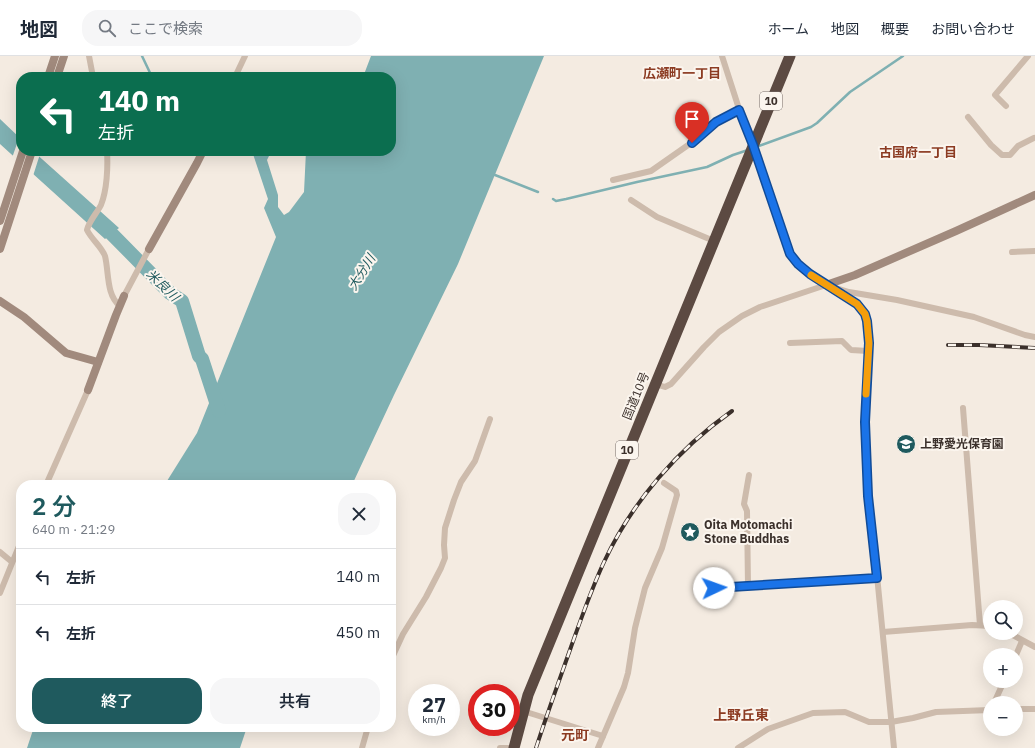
<!DOCTYPE html>
<html lang="ja">
<meta charset="utf-8">
<style>
body{margin:0;font-family:"IBM Plex Sans","Noto Sans JP",sans-serif;background:#f6f6f7;color:#1f2937;height:100vh;display:flex;flex-direction:column;font-size:15px;white-space:nowrap}
*{box-sizing:border-box;margin:0}
p{font-size:13px;color:#747a83}
.icon{flex:none;width:22px;height:22px;fill:none;stroke:currentColor;stroke-width:2;stroke-linecap:round;stroke-linejoin:round}
.map{position:relative;flex:1;overflow:hidden}
.details{position:absolute;left:16px;top:424px;width:380px;height:252px;display:flex;flex-direction:column;background:#fff;border-radius:16px;box-shadow:0 4px 16px #0002}
.details>*{flex:none}
.guide{position:absolute;left:16px;top:16px;width:380px;height:84px;border-radius:16px;box-shadow:0 4px 16px #0002;background:#0b6e4f;color:#fff;overflow:hidden}
.buttons{position:absolute;left:983px;top:544px;display:grid;gap:8px}
.buttons a{display:grid;place-items:center;width:40px;height:40px;border-radius:50%;background:#fff;box-shadow:0 4px 16px #0002;font-size:20px}
.speed{position:absolute;left:408px;top:628px;display:flex;gap:8px;font-size:20px;font-weight:700;text-align:center}
.speed>*{display:grid;place-content:center;width:52px;height:52px;border-radius:50%;background:#fff;box-shadow:0 4px 16px #0002;line-height:1}
.speed small{font-size:10px;font-weight:400}
.speed .limit{border:6px solid #d22;background:#fff;color:#111}
.pin{position:absolute;display:grid;place-items:center;width:34px;height:34px;color:#fff;margin:-41px -17px;border-radius:50% 50% 50% 0;rotate:-45deg;box-shadow:0 0 4px #0007}
.pin .icon{rotate:45deg}
.me{position:absolute;width:44px;margin:-22px;rotate:87deg;stroke-linejoin:round;filter:drop-shadow(0 0 3px #0008)}
.turn{display:flex;align-items:center;gap:14px;height:84px;padding:0 16px;font-size:18px}
.turn .icon{width:52px;height:52px;stroke-width:2.5}
.turn b{display:block;font-size:28px;line-height:34px}
.round{display:grid;place-items:center;flex:none;width:42px;height:42px;border-radius:16px;background:#f6f6f7}
.summary{display:flex;align-items:center;justify-content:space-between;height:68px;padding:0 16px}
h1{font-size:24px;font-weight:600;line-height:30px;color:#1f5a5e}
.button{display:flex;gap:8px;margin-top:auto;padding:8px 16px}
.button a{flex:1;height:46px;border-radius:16px;background:#1f5a5e;color:#fff;font-size:16px;font-weight:600;line-height:46px;text-align:center}
.button a+a{background:#f6f6f7;color:#1f2937}
ul{padding:0;list-style:none}
li{display:flex;align-items:center;gap:12px;height:56px;padding:0 16px;border-top:1px solid #e0e1e3}
li div{flex:1}
li b{display:block;font-size:15px}
li em{font-style:normal}
header{display:flex;align-items:center;gap:24px;box-sizing:border-box;height:56px;padding:0 20px;background:#fff;border-bottom:1px solid #e0e1e3}
header strong{font-size:19px}
nav{display:flex;gap:22px;margin-inline-start:auto;font-size:14px}
.search{width:280px;height:36px;background:#f6f6f7;display:flex;align-items:center;gap:10px;box-sizing:border-box;padding:0 14px;border-radius:16px;color:#747a83;font-size:15px}
.map>svg:first-child{display:block}
.water{fill:#7fb0b2}
.pier{fill:#f4ebe1}
.lines{fill:none;stroke-linecap:round;stroke-linejoin:round}
.stream{stroke:#7fb0b2;stroke-width:2.5}
.river{stroke:#7fb0b2;stroke-width:14}
.street{stroke:#cdbbac;stroke-width:6}
.secondary{stroke:#a18a7d;stroke-width:8}
.highway{stroke:#5c4a42;stroke-width:11}
.rail-casing{stroke:#3b302b;stroke-width:4}
.rail{stroke:#fbf5ee;stroke-width:2.5;stroke-dasharray:8;stroke-linecap:butt}
.route-casing{stroke:#114b97;stroke-width:10}
.route{stroke:#1a73e8;stroke-width:7}
.slow{stroke:#f59e0b;stroke-width:7}
.labels{text-anchor:middle;stroke-width:4;stroke-linejoin:round;paint-order:stroke}
.shield{fill:#fbf5ee;stroke:#756b66;stroke-width:1}
.shield-label{font-size:11px;font-weight:bold;fill:#3b302b}
.street-label{font-size:12px;fill:#3b302b;stroke:#fbf5ee}
.poi-label{font-size:12px;font-weight:bold;fill:#3b302b;stroke:#fbf5ee;text-anchor:start}
.neighbourhood-label{font-size:13px;font-weight:bold;fill:#8c3b22;stroke:#fbf5ee}
.water-label{font-size:13px;font-style:italic;fill:#1f5a5e;stroke:#fbf5ee}
.quarter-label{font-size:14px;font-weight:bold;fill:#8c3b22;stroke:#fbf5ee}
</style>
<header>
<strong>地図</strong>
<div class="search"><svg class="icon" aria-label="search" viewBox="0 0 24 24"><circle cx="10" cy="10" r="6"/><path d="M15 15l6 6"/></svg>ここで検索</div>
<nav><a>ホーム</a><a>地図</a><a>概要</a><a>お問い合わせ</a></nav>
</header>
<div class="map">
<svg width="1035" height="692" viewBox="0 0 1035 692">
<rect width="100%" height="100%" fill="#f4ebe1"/>
<g class="water">
<polygon points="371,0 544,0 458,208 394,339 352,429 166,429 167,425 197,377 276,181 264,152 268,143 252,95 268,95 269,100 267,104 278,139 278,151 284,159 289,156 304,136 306,95 391,95 391,21 363,21"/>
<polygon points="0,63 21,83 21,95 33,95 119,172 105,183 0,88"/>
<polygon points="34,671 247,671 240,692 27,692"/>
</g>
<polygon class="pier" points="20,79 21,80 21,95 36,95 40,98 33,120 12,102"/>
<g class="lines">
<g class="stream">
<polyline points="142,0 152,21"/>
<polyline points="756,91 811,71 817,67 850,36 903,0"/>
<polyline points="495,119 538,136"/>
<polyline points="553,143 556,145 566,143 637,126 707,111 733,99 748,94"/>
</g>
<polyline class="river" points="99,165 170,237 182,245 199,300 202,303 219,355"/>
<g class="street">
<polyline points="89,0 93,21"/>
<polyline points="722,0 741,59 753,89 786,187 791,198 797,208 818,224 857,249 865,258 867,265 869,287 865,366 867,418 894,692"/>
<polyline points="235,21 245,0"/>
<polyline points="1006,50 995,39 1028,0"/>
<polyline points="968,61 991,89 1002,99 1010,99 1018,90 1034,82"/>
<path d="M 107,95 C 108,111 107,134 101,149 C 97,157 89,165 87,174 C 92,184 101,190 105,200 C 109,216 106,239 120,250"/>
<polyline points="613,124 651,115 691,87 716,67 739,55"/>
<polyline points="631,144 657,161 714,185"/>
<polyline points="1012,196 1035,195"/>
<polyline points="124,240 149,193"/>
<polyline points="790,287 842,285 851,294 868,295"/>
<polyline points="655,328 665,331 671,328 704,291 719,276 742,260 760,251 826,229 849,236 897,244 974,261 1025,279 1035,281"/>
<polyline points="963,352 980,569"/>
<polyline points="46,429 88,334"/>
<polyline points="0,496 12,506"/>
<polyline points="748,530 747,455 744,448 749,419"/>
<polyline points="714,532 877,523"/>
<polyline points="0,537 21,485"/>
<polyline points="883,576 972,569 990,570"/>
<polyline points="1009,577 1035,591"/>
<polyline points="1016,599 1022,585"/>
<polyline points="391,604 403,578 426,541 441,512 445,502 444,489 445,472 454,444 461,426 475,405 490,363"/>
<polyline points="994,647 1004,625"/>
<polyline points="1016,653 1035,653"/>
<polyline points="523,655 603,680"/>
<polyline points="362,692 368,671"/>
<polyline points="500,692 514,692"/>
<polyline points="598,692 624,631 628,617 635,572 645,532 662,492 677,439 676,435 664,427"/>
<polyline points="738,692 768,673 813,657 845,656 869,666 891,666 913,662 936,656 990,654"/>
</g>
<g class="secondary">
<polyline points="48,21 55,0"/>
<polyline points="57,21 64,0"/>
<polyline points="0,165 23,95"/>
<polyline points="0,193 32,95"/>
<polyline points="149,193 197,107 203,95"/>
<polyline points="826,229 855,219 956,175 1035,139"/>
<polyline points="0,245 24,261 66,297 98,306"/>
<polyline points="88,334 116,259 124,240"/>
</g>
<polyline class="highway" points="514,692 528,639 790,0"/>
<g class="rail-casing">
<g id="rail">
<polyline points="948,289 979,289 1035,292"/>
<path d="M 536,692 C 547,658 559,625 571,591 C 581,563 591,534 604,506 C 632,446 678,393 732,355"/>
</g>
</g>
<use href="#rail" class="rail"/>
</g>
<g class="lines">
<g class="route-casing">
<polyline id="route" points="692,87 716,66 739,54 753,89 790,198 798,208 810,218 857,248 865,258 867,265 869,287 865,366 868,440 877,522 714,532"/>
</g>
<use href="#route" class="route"/>
<polyline class="slow" points="811,219 857,248 865,258 867,265 869,287 866,338"/>
</g>
<defs>
<g id="school-disc" transform="scale(1)"><circle r="9.5" fill="#1f5a5e" stroke="#fbf5ee"/><path d="M0-5L7-2L0 1L-7-2ZM-4 1L0 2.5L4 1V4Q0 6-4 4Z" fill="#fff"/></g>
<g id="sight-disc" transform="scale(1)"><circle r="9.5" fill="#1f5a5e" stroke="#fbf5ee"/><path d="M0-6L1.8-2.2L6-1.7L2.9 1.2L3.7 5.4L0 3.3L-3.7 5.4L-2.9 1.2L-6-1.7L-1.8-2.2Z" fill="#fff"/></g>
</defs>
<g fill-rule="evenodd">
<use href="#school-disc" x="906" y="388"/>
<use href="#sight-disc" x="690" y="476"/>
</g>
<g class="labels">
<g class="shield">
<rect x="760" y="36" width="22" height="18" rx="3"/>
<rect x="616" y="385" width="22" height="18" rx="3"/>
</g>
<g class="shield-label">
<text x="771" y="49">10</text>
<text x="627" y="398">10</text>
</g>
<g class="street-label">
<text transform="translate(636 340) rotate(-68)" y="4">国道10号</text>
</g>
<g class="poi-label">
<text x="920" y="392">上野愛光保育園</text>
<text x="704" y="473">Oita Motomachi<tspan x="704" dy="14">Stone Buddhas</tspan></text>
</g>
<g class="neighbourhood-label">
<text x="682" y="22">広瀬町一丁目</text>
<text x="918" y="101">古国府一丁目</text>
</g>
<g class="water-label">
<text transform="translate(361 216) rotate(-58)" y="5">大分川</text>
<text transform="translate(163 229) rotate(44)" y="5">米良川</text>
</g>
<g class="quarter-label">
<text x="741" y="664">上野丘東</text>
<text x="575" y="684">元町</text>
</g>
</g>
</svg>
<div class="buttons">
<a><svg class="icon" aria-label="search" viewBox="0 0 24 24"><circle cx="10" cy="10" r="6"/><path d="M15 15l6 6"/></svg></a>
<a>+</a>
<a>−</a>
</div>
<div class="speed"><div>27<small>km/h</small></div><div class="limit">30</div></div>
<div class="pin" style="left:692px;top:87px;background:#d93025"><svg class="icon" aria-label="arrive" viewBox="0 0 24 24"><path d="M6 21V4h12l-3 4 3 4H6"/></svg></div>
<svg class="me" style="left:714px;top:532px" viewBox="-20 -20 40 40"><circle r="19" fill="#fff"/><path d="M0-13L10 11 0 6-10 11z" fill="#1a73e8"/></svg>
<div class="guide">
<div class="turn"><svg class="icon" aria-label="left" viewBox="0 0 24 24"><path d="M17 20v-9H6M10 6l-5 5 5 5"/></svg><div><b>140 m</b>左折</div></div>
</div>
<section class="details">
<div class="summary"><div><h1>2 分</h1><p>640 m · 21:29</p></div><a class="round"><svg class="icon" aria-label="close" viewBox="0 0 24 24"><path d="M6 6l12 12M18 6L6 18"/></svg></a></div>
<ul>
<li><svg class="icon" aria-label="left" viewBox="0 0 24 24"><path d="M17 20v-9H6M10 6l-5 5 5 5"/></svg><div><b>左折</b></div><em>140 m</em></li>
<li><svg class="icon" aria-label="left" viewBox="0 0 24 24"><path d="M17 20v-9H6M10 6l-5 5 5 5"/></svg><div><b>左折</b></div><em>450 m</em></li>
</ul>
<div class="button"><a>終了</a><a>共有</a></div>
</section>
</div>
